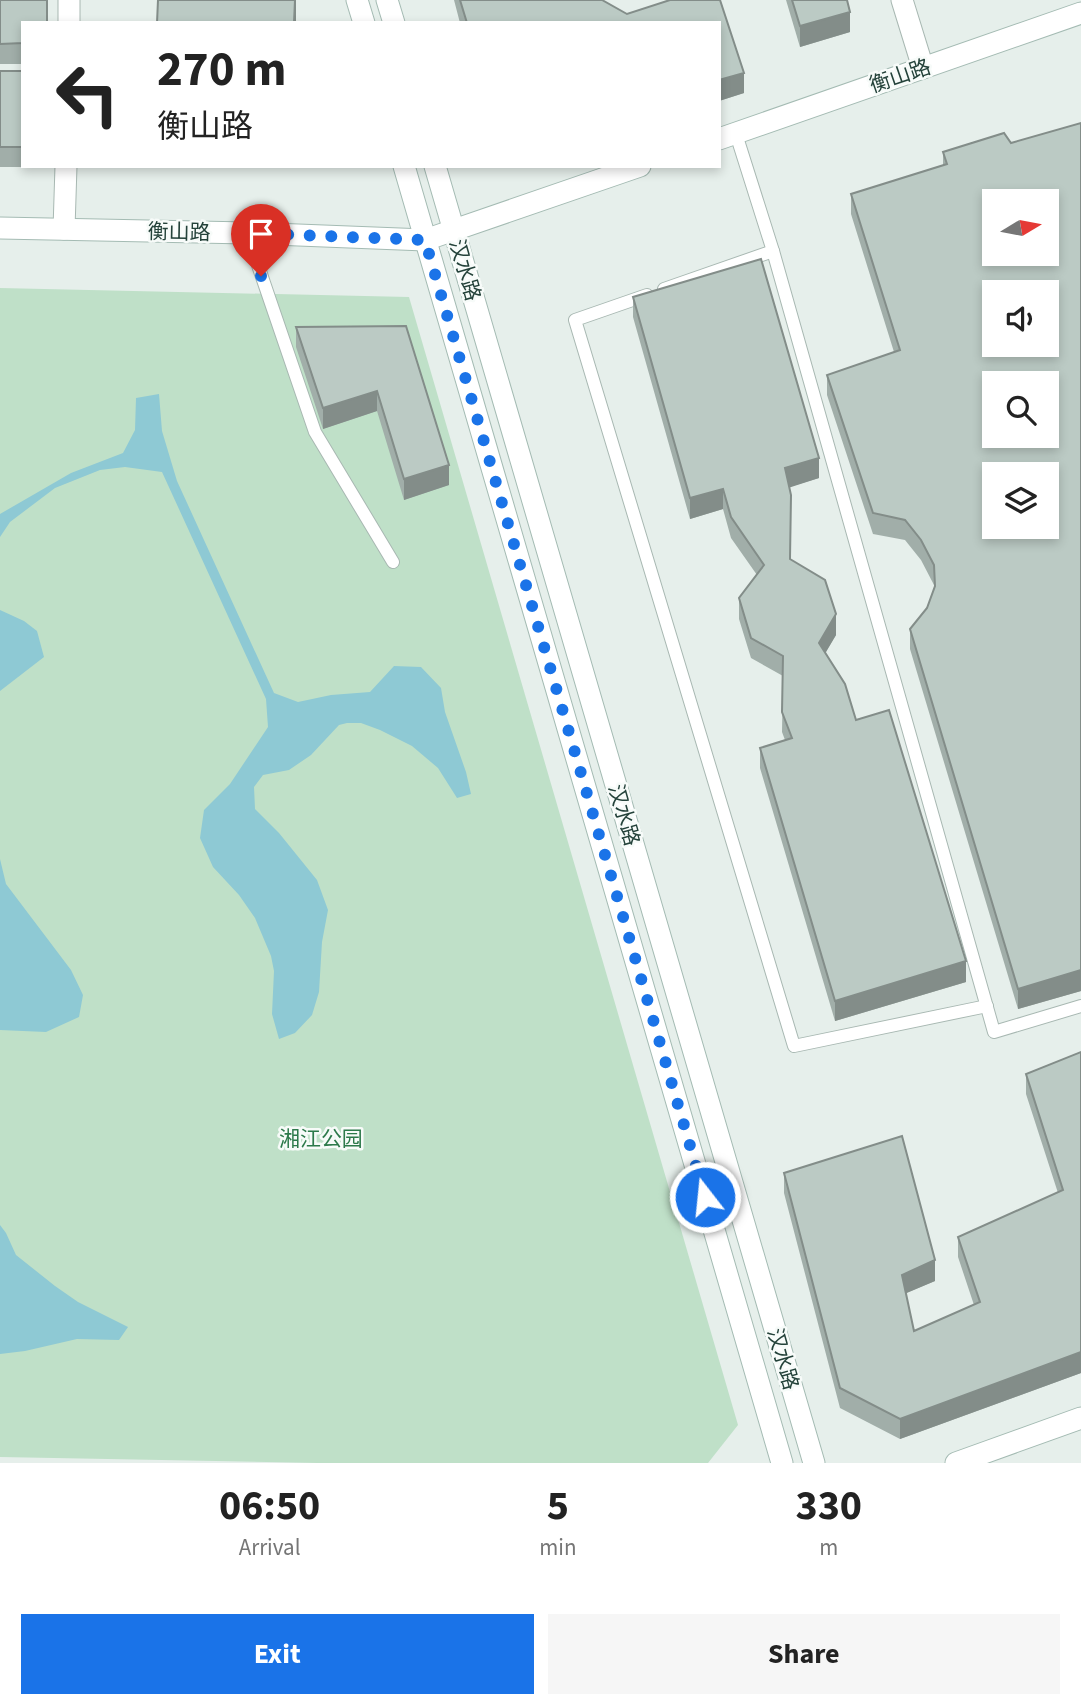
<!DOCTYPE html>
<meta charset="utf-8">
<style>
body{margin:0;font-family:"Source Sans 3","Noto Sans SC",sans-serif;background:#f6f6f6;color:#222;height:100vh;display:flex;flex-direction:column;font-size:26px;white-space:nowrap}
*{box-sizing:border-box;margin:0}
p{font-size:23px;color:#767676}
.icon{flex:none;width:38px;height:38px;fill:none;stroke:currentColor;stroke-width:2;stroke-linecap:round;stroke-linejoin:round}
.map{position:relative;height:1463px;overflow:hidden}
.side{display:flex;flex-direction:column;background:#fff;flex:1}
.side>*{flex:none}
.top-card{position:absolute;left:21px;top:21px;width:700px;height:147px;border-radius:0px;box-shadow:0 4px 10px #0003;background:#fff;color:#222;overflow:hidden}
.needle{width:46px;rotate:80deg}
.tools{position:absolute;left:982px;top:189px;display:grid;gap:14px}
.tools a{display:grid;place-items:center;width:77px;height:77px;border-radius:0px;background:#fff;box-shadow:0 4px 10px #0003;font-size:35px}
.pin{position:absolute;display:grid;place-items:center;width:60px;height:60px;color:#fff;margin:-72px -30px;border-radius:50% 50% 50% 0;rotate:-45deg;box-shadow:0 0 7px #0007}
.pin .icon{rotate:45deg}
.me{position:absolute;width:77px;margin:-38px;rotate:344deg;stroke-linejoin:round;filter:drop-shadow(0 0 5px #0008)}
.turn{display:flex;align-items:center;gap:24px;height:147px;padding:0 21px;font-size:32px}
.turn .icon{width:91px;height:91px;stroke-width:2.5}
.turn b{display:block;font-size:49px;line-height:60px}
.eta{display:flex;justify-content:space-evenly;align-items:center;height:119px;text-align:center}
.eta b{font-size:42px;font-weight:700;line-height:49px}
.primary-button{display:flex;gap:14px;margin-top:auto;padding:14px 21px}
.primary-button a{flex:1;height:80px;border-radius:0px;background:#1a73e8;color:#fff;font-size:28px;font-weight:700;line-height:80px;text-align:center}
.primary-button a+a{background:#f6f6f6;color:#222}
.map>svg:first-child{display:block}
.green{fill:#bfe0c8}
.water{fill:#8ec9d4}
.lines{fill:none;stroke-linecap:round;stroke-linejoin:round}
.service-casing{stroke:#a8b8b2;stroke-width:14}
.minor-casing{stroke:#a8b8b2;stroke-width:23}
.tertiary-casing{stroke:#a8b8b2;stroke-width:23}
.secondary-casing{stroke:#a4bbb3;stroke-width:23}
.service{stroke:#fff;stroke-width:12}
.minor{stroke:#fff;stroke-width:21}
.tertiary{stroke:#fff;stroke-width:21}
.secondary{stroke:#fff;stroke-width:21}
.wall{fill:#a1aea9}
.shaded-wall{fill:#838d89}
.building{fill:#bbcac4;stroke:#838d89;stroke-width:2;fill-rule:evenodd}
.route{stroke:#1a73e8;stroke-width:12;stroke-dasharray:0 21.6}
.labels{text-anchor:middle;stroke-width:5;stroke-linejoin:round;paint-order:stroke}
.street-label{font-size:21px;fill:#24423a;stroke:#f7fbf9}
.park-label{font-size:21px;fill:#2d7a4b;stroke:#f7fbf9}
</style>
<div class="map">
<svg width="1081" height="1463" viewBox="0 0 1081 1463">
<rect width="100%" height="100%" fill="#e6efeb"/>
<polygon class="green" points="0,288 409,297 738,1425 708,1463 317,1463 0,1457"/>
<g class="water">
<polygon points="159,394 162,431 177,481 274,693 298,702 331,695 370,692 394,666 421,667 441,688 445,712 466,772 471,794 457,798 438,768 412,746 380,730 361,723 347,723 339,725 311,755 289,770 263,775 254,787 255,809 279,833 317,880 328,910 322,942 319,992 312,1015 295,1033 279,1039 272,1014 274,971 271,956 255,918 239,895 213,867 200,838 204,810 230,784 268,727 266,699 162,472 125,467 100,470 55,488 10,522 0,537 0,514 71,473 123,453 135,430 136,398"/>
<polygon points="0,610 24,621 37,631 44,657 0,691"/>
<polygon points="0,859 6,884 71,970 83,995 79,1017 46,1032 0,1030"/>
<polygon points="0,1225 6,1233 16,1255 55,1286 78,1302 128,1327 119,1340 77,1339 25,1351 0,1354"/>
</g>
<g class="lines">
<g class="service-casing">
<g id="service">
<polyline points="736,134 773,251 994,1032 1081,1006"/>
<polyline points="247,233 315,432 393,562"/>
<polyline points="664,289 773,251"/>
<polyline points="647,295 575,320 794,1046 987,1006"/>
</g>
</g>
<g class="minor-casing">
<g id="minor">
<polyline points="69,23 69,0"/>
<polyline points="64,229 66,166"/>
</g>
</g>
<g class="tertiary-casing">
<polyline id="tertiary" points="902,0 923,68"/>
</g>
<g class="secondary-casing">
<g id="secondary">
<polyline points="357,0 364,23"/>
<polyline points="387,0 394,23"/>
<polyline points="719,139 1081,13"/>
<polyline points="404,166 782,1463"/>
<polyline points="435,166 814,1463"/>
<polyline points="0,228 247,233 425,240 640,166"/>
<polyline points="956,1463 1081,1418"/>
</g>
</g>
<use href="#service" class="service"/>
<use href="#minor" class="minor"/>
<use href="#tertiary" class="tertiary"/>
<use href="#secondary" class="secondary"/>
</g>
<g class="wall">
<polygon points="0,0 23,23 23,64 0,64"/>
<polygon points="454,0 602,0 627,14 670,0 720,0 744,73 744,93 719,101 719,23 460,23"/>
<polygon points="786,0 847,0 850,32 800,47"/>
<polygon points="0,71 23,71 23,166 46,166 46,167 0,167"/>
<polygon points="1081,123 1081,991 1018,1009 910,649 910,629 927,608 934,588 934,585 921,560 905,540 873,534 827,395 827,375 894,352 851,214 851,194 943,165 943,152 1011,143"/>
<polygon points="633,297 819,478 789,487 790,559 836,635 825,653 856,720 966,982 835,1021 760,768 760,748 785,740 782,732 783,676 751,658 739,619 739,598 757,575 731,538 723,509 690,519 633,317"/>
<polygon points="406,326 449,485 404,500 377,411 323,429 296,347 296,327"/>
<polygon points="1081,1052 1081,1373 900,1439 840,1408 784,1193 784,1173 935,1281 906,1293 914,1331 974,1305 958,1257 958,1237 1058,1193 1026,1094 1026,1074"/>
</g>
<g class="shaded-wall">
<polygon points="295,0 296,0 296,23 294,23"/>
<polygon points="850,12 850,32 800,47 800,26"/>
<polygon points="744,73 744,93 719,101 719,80"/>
<polygon points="377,391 377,411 323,429 323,408"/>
<polygon points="819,458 819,478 785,489 785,468"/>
<polygon points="449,465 449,485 404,500 404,479"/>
<polygon points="723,489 723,509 690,519 690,498"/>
<polygon points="836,614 836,635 819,664 819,643"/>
<polygon points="966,961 966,982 835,1021 835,1001"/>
<polygon points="1081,970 1081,991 1018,1009 1018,989"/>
<polygon points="935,1260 935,1281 902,1295 902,1275"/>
<polygon points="1081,1352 1081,1373 900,1439 900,1419"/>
</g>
<g class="building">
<polygon points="0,0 47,0 47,23 23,23 23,43 0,44"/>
<polygon points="158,0 295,0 294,23 157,23"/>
<polygon points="460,0 602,0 627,14 670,0 720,0 744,73 719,80 719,23 467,23"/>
<polygon points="792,0 847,0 850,12 800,26"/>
<rect x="0" y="71" width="23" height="76"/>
<path d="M 1081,123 L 1081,970 L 1018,989 L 910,629 L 927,608 L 935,586 L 934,565 L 921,540 L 905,520 L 873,513 L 827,375 L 900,350 L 851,194 L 947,164 L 943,152 L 1004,133 L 1011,143 ZM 994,201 L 1046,201 L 1046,254 L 994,254 ZM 994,292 L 1046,292 L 1046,345 L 994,345 ZM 994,383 L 1046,383 L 1046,436 L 994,436 ZM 994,474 L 1046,474 L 1046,527 L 994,527 Z"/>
<polygon points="761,259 819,458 785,468 791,495 790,559 825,580 836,614 819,643 845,684 856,720 889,710 966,961 835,1001 760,748 792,738 782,712 783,656 751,638 739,598 764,565 731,517 723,489 690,498 633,297"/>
<polygon points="406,326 449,465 404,479 377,391 323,408 296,327"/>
<polygon points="1081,1052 1081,1352 900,1419 840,1388 784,1173 902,1136 935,1260 902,1275 914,1331 980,1302 958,1237 1063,1190 1026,1074"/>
</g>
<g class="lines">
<polyline class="route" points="261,276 247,233 425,240 705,1197"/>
</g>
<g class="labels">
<g class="street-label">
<text transform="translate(900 76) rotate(-19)" y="7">衡山路</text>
<text transform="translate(179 232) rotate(1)" y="7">衡山路</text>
<text transform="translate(465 270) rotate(74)" y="7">汉水路</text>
<text transform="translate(624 815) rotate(74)" y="7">汉水路</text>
<text transform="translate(783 1359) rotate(74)" y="7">汉水路</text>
</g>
<g class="park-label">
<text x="321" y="1146">湘江公园</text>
</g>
</g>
</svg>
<div class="tools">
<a><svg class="needle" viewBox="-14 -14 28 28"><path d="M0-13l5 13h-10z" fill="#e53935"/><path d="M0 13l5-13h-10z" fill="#767676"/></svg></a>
<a><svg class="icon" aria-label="sound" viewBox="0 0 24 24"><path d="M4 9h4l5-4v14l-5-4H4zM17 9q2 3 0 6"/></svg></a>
<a><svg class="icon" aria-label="search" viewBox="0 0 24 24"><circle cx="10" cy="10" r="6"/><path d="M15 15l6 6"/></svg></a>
<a><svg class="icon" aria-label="layers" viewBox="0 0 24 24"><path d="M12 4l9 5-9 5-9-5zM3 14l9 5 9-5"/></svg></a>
</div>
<div class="pin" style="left:261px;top:276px;background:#d93025"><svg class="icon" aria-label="arrive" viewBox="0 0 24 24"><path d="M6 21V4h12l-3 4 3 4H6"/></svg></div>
<svg class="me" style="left:705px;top:1197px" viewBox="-20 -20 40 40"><circle r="17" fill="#1a73e8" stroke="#fff" stroke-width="3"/><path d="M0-11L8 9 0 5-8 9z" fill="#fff"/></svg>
<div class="top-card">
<div class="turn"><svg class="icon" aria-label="left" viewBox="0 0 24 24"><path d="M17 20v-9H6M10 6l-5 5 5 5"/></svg><div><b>270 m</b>衡山路</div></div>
</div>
</div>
<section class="side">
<div class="eta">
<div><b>06:50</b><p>Arrival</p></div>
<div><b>5</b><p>min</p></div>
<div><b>330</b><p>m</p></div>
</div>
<div class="primary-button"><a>Exit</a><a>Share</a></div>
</section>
